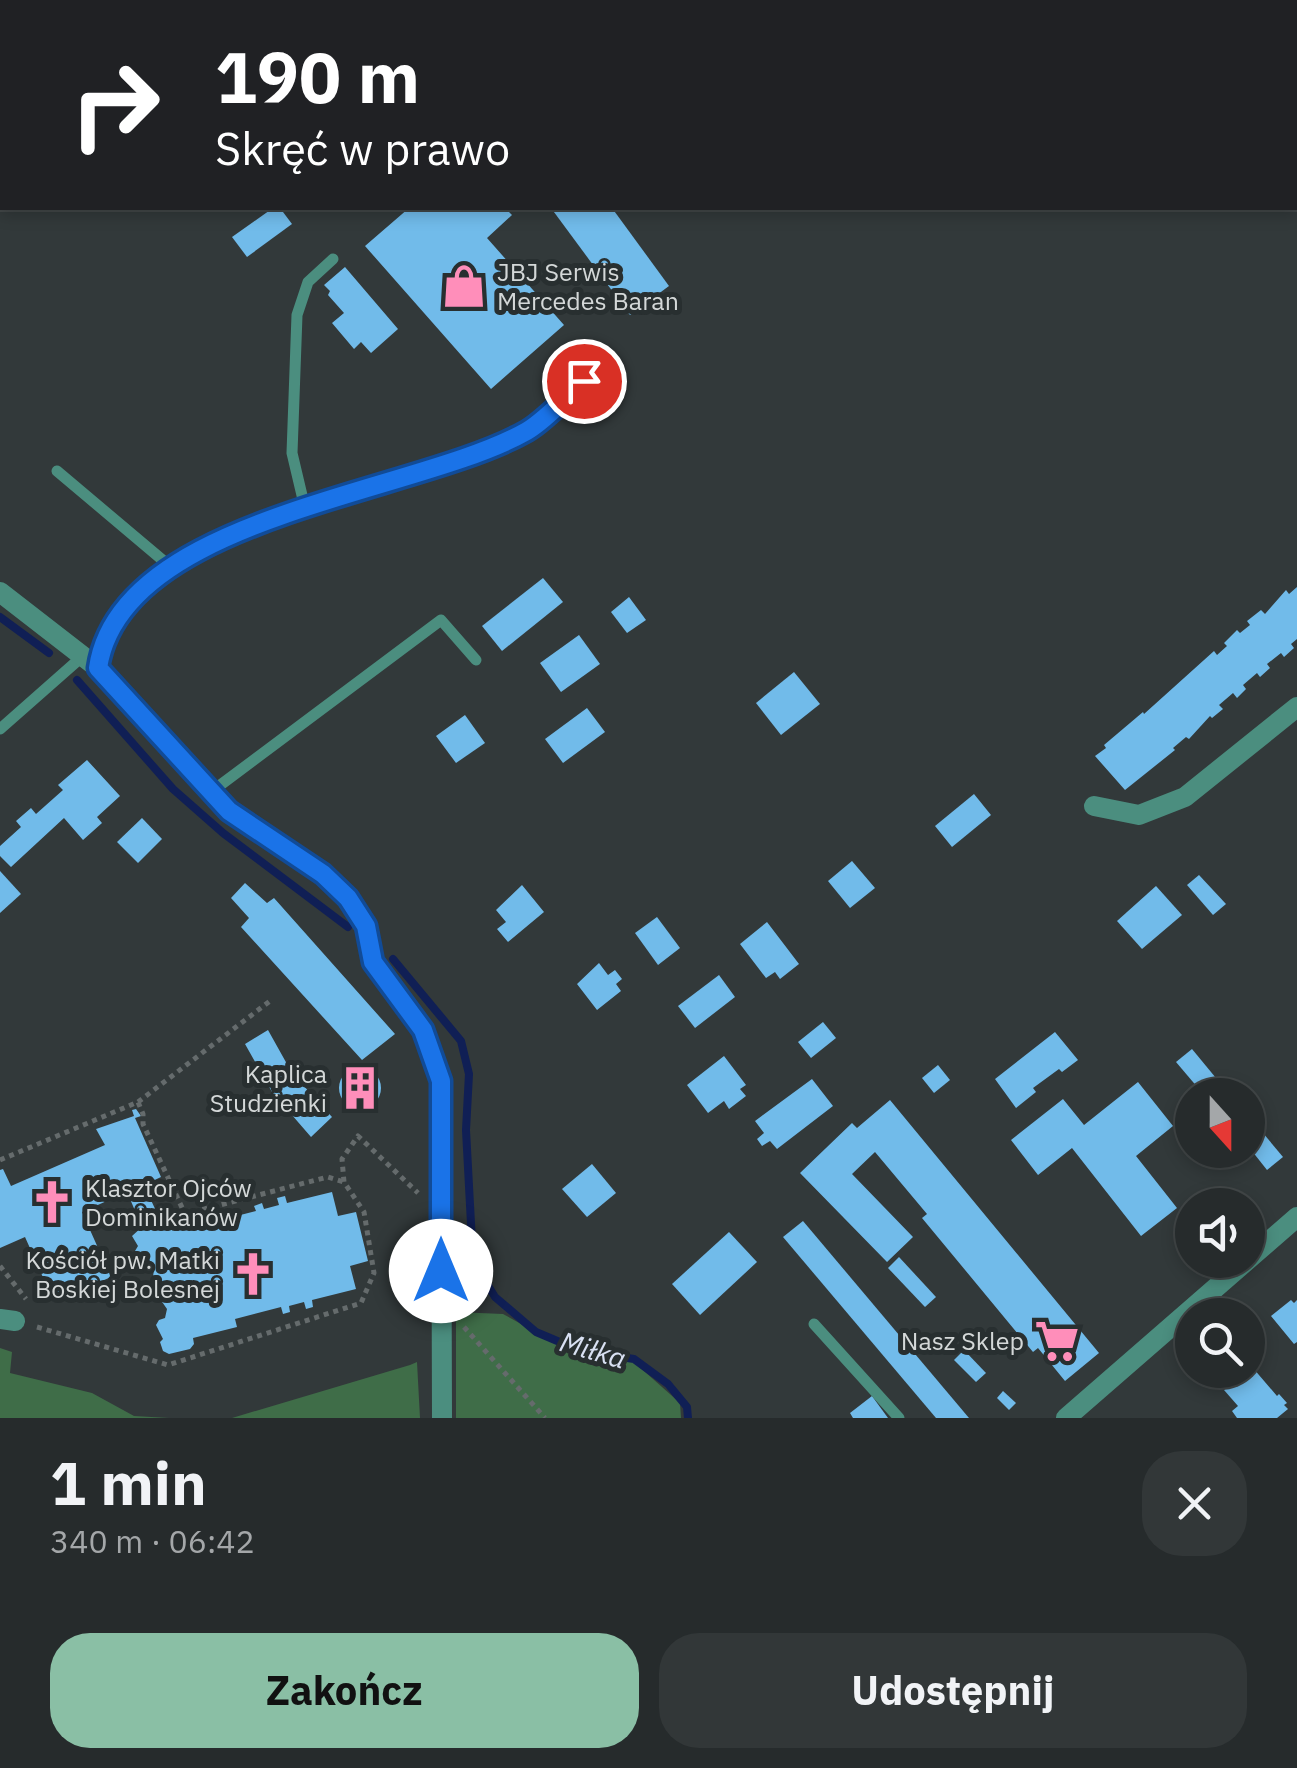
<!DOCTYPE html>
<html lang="pl">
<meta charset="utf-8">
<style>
body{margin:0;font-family:"IBM Plex Sans",sans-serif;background:#323738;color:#f1f3f6;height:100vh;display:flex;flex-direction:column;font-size:38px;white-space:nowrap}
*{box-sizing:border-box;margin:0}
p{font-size:32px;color:#a4a7a9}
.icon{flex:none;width:55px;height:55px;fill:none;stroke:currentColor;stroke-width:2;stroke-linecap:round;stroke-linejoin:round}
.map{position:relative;height:1418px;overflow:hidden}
.side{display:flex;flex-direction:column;background:#262b2c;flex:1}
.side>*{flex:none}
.top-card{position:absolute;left:0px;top:0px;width:1298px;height:210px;box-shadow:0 5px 15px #0003,0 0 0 2px #424748;background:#202124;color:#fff;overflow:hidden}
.needle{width:65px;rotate:159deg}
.tools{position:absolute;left:1175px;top:1078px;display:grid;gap:20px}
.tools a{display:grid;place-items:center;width:90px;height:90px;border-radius:50%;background:#262b2c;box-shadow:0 5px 15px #0003,0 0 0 2px #424748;font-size:50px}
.pin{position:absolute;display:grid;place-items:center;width:85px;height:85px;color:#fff;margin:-42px;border:5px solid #fff;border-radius:50%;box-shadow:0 2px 10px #0007}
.me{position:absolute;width:110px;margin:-55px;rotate:0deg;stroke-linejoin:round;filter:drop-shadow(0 0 8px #0008)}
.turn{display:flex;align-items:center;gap:35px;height:210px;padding:0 50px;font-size:45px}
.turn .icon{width:130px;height:130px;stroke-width:2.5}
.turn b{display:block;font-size:70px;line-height:85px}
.round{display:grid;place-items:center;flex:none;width:105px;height:105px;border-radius:40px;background:#323738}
.summary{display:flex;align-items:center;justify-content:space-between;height:170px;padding:0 50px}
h1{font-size:60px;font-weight:800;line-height:75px}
.button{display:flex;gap:20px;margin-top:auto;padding:20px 50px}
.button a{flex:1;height:115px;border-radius:40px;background:#8abfa5;color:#111;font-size:40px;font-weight:800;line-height:115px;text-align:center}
.button a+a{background:#323738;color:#f1f3f6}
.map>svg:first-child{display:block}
.green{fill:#3f6d48}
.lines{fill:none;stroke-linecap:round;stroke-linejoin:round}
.stream{stroke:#101f55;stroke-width:8}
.building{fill:#71bbea}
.path{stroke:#656b6c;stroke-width:5;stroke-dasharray:5 5;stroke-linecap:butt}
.service{stroke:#4b8e7f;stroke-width:11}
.minor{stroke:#4b8e7f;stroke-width:20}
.tertiary{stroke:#4b8e7f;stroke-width:20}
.route-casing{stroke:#114b97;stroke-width:25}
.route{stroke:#1a73e8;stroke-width:18}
.labels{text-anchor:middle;stroke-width:10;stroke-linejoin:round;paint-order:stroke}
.poi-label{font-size:25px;fill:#d4d8d8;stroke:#282f30;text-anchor:end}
.water-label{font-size:28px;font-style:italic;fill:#d9e1f3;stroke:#282f30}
</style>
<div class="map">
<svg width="1297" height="1418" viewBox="0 0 1297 1418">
<rect width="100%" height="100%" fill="#32393a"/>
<g class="green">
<polygon points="456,1312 503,1314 552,1341 626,1355 680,1403 681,1418 456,1418"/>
<polygon points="0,1348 12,1352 10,1373 92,1393 134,1416 169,1418 0,1418"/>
<polygon points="417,1362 420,1418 232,1418 410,1365"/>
</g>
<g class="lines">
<g class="stream">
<polyline points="0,617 49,653"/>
<polyline points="77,680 173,789 223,833 348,927"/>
<polyline points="393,959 461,1041 469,1074 466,1130 473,1261 495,1297 536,1332 581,1351 634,1359 668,1384 687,1407 688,1418"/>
</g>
</g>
<g class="building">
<polygon points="273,208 280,208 292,224 247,257 232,237"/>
<polygon points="409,208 505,208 512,215 487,238 564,325 491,389 365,246"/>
<polygon points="551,208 612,208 669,286 630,315"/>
<polygon points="345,267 398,329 371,353 361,342 354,349 332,323 344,313 328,295 330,291 324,285"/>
<polygon points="543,578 563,602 502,651 482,626"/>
<polygon points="1297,587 1297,639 1291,644 1294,648 1284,657 1281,653 1267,664 1270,668 1260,677 1257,673 1243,685 1246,689 1237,698 1233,693 1219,705 1223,709 1212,718 1210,716 1189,739 1186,737 1173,748 1175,750 1125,790 1095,756 1106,748 1104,745 1143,712 1144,714 1214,651 1217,655 1227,646 1224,643 1237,630 1240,633 1250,625 1247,621 1261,610 1265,614 1286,590 1289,594"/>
<polygon points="629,597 646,620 627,633 611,612"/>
<polygon points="579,635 600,664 561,692 540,663"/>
<polygon points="794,672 820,704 781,735 756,703"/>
<polygon points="587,708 605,732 563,763 545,739"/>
<polygon points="465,715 485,743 456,763 436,736"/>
<polygon points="87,760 120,796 97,817 102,823 83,840 64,818 11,867 0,856 0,846 21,827 16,821 31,808 36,814 63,790 58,785"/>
<polygon points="974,794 991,815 952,847 935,826"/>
<polygon points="142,818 162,839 138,863 117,842"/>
<polygon points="852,861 875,888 850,908 828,881"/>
<polygon points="0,871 21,894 0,913"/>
<polygon points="1199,875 1226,904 1213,915 1187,885"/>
<polygon points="245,883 267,903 274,898 395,1034 362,1060 241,927 249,918 231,898"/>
<polygon points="522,885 544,912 508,942 497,929 506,922 496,910"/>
<polygon points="1156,886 1182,915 1142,949 1117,921"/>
<polygon points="657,917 680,948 658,965 635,933"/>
<polygon points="767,922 799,964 780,979 775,972 766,978 740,944"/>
<polygon points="599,963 608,975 615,970 622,979 616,984 621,991 597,1010 577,984"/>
<polygon points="719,975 735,997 695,1028 678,1006"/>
<polygon points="823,1022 836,1038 811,1058 798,1042"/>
<polygon points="268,1030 292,1073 332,1117 311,1137 272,1092 245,1044"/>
<polygon points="1055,1032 1078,1060 1062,1072 1059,1069 1033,1088 1036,1092 1016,1108 995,1079"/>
<polygon points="1192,1049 1230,1095 1204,1095 1176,1062"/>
<polygon points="724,1056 746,1085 740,1089 746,1096 729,1109 724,1101 708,1113 687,1085"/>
<polygon points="938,1065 950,1080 934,1093 922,1078"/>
<circle cx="360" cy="1088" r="21"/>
<polygon points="812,1079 833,1106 777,1149 770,1141 762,1146 757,1139 764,1133 755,1121"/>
<polygon points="1138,1082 1173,1126 1136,1156 1177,1208 1141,1236 1072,1148 1038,1175 1011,1140 1063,1099 1084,1125"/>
<polygon points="890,1100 1099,1353 1065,1381 1038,1348 1033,1352 922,1218 927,1214 875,1152 852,1174 913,1237 887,1262 800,1173 852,1123 857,1128"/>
<polygon points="136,1109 141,1116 135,1118 161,1177 144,1185 163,1226 206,1215 209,1223 256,1211 254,1206 262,1203 264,1209 279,1205 277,1198 285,1196 287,1203 332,1192 338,1216 356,1212 368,1261 350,1266 356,1289 312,1300 313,1307 306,1309 304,1302 289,1306 290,1312 283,1314 281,1307 235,1319 237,1327 193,1338 194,1344 190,1349 169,1354 163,1351 160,1342 163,1339 156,1325 159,1320 165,1318 167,1309 158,1296 153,1276 155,1265 149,1260 142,1262 135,1251 138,1246 132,1236 142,1227 127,1192 82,1212 111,1277 54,1302 25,1237 0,1248 0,1170 3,1169 11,1186 105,1145 96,1129 134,1116 132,1110"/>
<polygon points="1248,1115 1283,1157 1267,1170 1248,1146"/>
<polygon points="592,1164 616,1193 587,1217 562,1189"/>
<polygon points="803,1221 969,1418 936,1418 783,1237"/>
<polygon points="729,1232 757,1262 700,1315 672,1284"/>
<polygon points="899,1257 936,1297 925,1307 888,1268"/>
<polygon points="1291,1300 1294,1303 1297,1300 1297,1342 1294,1344 1271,1316"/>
<polygon points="964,1350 986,1373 976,1382 954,1360"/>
<polygon points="1253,1368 1277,1396 1279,1394 1287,1403 1284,1405 1288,1409 1277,1418 1237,1418 1232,1411 1238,1406 1224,1390"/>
<polygon points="1003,1391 1016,1403 1009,1410 997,1398"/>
<polygon points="872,1396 888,1418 853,1418 850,1413"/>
</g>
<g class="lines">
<g class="path">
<polyline points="138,1102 270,1001"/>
<polyline points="0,1160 138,1102 143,1114 143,1124 185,1214 328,1177 344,1182"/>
<polyline points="0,1266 26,1299"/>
<polyline points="37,1327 168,1365 361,1303 374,1273 364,1212 344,1182 342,1159 358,1136 418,1193"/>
<polyline points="464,1327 545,1418"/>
</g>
<g class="service">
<polyline points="57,471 172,568"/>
<polyline points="305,508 292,453 297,315 308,282 333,259"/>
<path d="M 98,668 C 119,516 418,494 527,431 C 547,419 566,397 584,381"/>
<polyline points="0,729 84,655"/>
<polyline points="211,792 441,620 476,660"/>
<polyline points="814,1324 899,1418"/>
</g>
<g class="minor">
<polyline points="0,592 98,668 229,811 323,874 348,898 366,926 373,962 423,1030 441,1081 442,1418"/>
<polyline points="1094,806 1139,815 1185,797 1297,707"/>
<polyline points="0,1319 15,1321"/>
</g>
<polyline class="tertiary" points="1066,1418 1297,1217"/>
</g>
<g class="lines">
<g class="route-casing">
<path id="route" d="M 441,1271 L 441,1081 L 423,1030 L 373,962 L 366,926 L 348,898 L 323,874 L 229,811 L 98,668 C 120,516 417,494 527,431 C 547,419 566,397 584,381"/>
</g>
<use href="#route" class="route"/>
</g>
<defs>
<g id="shop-bare" transform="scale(3.45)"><path d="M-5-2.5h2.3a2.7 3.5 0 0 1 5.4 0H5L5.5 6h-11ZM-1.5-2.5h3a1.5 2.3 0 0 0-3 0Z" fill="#ff8eba" stroke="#282f30" stroke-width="2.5" paint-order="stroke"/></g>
<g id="building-bare" transform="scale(3.45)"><path d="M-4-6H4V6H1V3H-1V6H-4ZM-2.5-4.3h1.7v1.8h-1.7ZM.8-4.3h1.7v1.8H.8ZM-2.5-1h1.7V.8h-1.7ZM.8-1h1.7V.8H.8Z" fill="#ff8eba" stroke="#282f30" stroke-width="2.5" paint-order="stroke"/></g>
<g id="church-bare" transform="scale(3.45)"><path d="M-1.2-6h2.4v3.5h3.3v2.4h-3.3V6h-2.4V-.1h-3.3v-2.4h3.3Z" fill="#ff8eba" stroke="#282f30" stroke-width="2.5" paint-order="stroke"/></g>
<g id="supermarket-bare" transform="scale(3.45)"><path d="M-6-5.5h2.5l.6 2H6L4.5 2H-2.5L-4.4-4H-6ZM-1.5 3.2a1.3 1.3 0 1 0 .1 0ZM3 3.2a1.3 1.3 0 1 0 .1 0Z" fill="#ff8eba" stroke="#282f30" stroke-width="2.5" paint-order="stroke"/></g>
</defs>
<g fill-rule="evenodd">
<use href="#shop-bare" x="464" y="286"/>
<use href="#building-bare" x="360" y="1088"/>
<use href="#church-bare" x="52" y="1202"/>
<use href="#church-bare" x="253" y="1274"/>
<use href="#supermarket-bare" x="1057" y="1341"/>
</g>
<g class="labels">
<g class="poi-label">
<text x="497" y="281" text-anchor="start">JBJ Serwis<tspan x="497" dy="29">Mercedes Baran</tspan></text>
<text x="327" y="1083">Kaplica<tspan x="327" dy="29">Studzienki</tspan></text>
<text x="85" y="1197" text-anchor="start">Klasztor Ojców<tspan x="85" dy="29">Dominikanów</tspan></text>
<text x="220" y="1269">Kościół pw. Matki<tspan x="220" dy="29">Boskiej Bolesnej</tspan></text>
<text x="1024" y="1350">Nasz Sklep</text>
</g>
<g class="water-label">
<text transform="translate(593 1350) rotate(16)" y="10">Miłka</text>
</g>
</g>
</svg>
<div class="tools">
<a><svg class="needle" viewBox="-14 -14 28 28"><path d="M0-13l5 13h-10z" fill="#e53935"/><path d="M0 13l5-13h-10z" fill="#a4a7a9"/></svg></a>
<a><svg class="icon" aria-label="sound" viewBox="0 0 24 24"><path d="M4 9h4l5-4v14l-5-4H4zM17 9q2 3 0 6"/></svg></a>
<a><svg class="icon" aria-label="search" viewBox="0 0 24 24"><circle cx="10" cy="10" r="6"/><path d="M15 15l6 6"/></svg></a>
</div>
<div class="pin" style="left:584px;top:381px;background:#d93025"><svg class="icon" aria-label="arrive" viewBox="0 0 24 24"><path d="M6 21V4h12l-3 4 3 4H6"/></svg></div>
<svg class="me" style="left:441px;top:1271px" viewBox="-20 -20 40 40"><circle r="19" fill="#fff"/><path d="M0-13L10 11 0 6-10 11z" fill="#1a73e8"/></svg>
<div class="top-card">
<div class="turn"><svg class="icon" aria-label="right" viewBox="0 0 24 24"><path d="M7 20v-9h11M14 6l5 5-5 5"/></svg><div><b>190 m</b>Skręć w prawo</div></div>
</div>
</div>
<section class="side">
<div class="summary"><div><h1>1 min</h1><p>340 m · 06:42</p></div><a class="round"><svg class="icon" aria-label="close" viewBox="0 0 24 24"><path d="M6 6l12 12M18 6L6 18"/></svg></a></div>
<div class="button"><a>Zakończ</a><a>Udostępnij</a></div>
</section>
